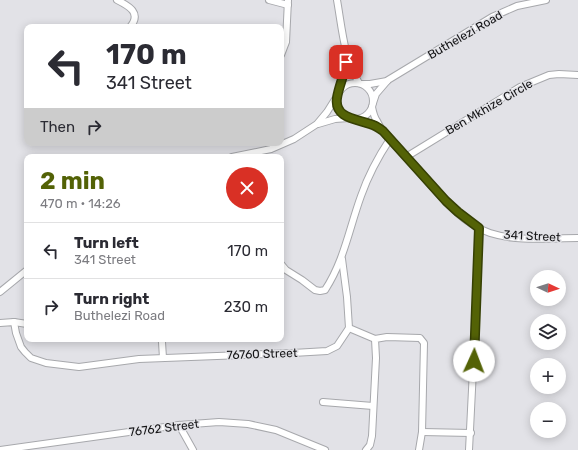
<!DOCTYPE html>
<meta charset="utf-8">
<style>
body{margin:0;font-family:Rubik,sans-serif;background:#f7f7f7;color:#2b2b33;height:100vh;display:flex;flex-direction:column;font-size:15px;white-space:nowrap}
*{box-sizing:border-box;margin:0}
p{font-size:13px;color:#7c7c81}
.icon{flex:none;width:22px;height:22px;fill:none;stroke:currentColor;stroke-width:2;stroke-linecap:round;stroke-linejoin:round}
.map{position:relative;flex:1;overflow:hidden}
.sheet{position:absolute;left:24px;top:154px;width:260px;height:188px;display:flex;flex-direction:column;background:#fff;border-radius:8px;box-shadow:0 2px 10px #0003}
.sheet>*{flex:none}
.banner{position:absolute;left:24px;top:24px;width:260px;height:122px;border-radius:8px;box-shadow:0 2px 10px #0003;background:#fff;color:#2b2b33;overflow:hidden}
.needle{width:26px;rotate:94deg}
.tools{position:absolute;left:530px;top:270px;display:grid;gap:8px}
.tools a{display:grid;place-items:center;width:36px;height:36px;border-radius:50%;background:#fff;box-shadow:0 2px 10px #0003;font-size:20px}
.pin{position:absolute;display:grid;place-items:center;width:34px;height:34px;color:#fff;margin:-17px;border-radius:8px;box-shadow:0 2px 6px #0006}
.me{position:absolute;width:44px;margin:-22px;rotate:2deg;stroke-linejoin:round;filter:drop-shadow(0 0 3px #0008)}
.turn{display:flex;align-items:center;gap:14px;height:84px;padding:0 16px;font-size:18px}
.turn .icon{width:52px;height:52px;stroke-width:2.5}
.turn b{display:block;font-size:28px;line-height:34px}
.then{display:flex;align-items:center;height:38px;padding:0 16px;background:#0003;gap:8px;font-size:15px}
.round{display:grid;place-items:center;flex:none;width:42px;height:42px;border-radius:21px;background:#f7f7f7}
.head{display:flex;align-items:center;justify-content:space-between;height:68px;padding:0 16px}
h1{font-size:24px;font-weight:700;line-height:30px;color:#536206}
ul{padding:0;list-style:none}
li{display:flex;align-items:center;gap:12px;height:56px;padding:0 16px;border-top:1px solid #e1e1e2}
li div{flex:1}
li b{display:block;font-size:15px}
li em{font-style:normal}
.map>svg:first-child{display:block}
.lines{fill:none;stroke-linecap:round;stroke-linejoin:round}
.minor-casing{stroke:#a7a8ac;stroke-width:8}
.minor{stroke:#fff;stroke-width:6}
.route-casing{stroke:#364004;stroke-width:10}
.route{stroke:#536206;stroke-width:7}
.labels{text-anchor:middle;stroke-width:3;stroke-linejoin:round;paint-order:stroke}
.street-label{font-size:12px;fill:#151517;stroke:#e2e2e7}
</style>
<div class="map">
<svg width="578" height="450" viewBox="0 0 578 450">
<rect width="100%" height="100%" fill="#e2e2e7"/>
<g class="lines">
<g class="minor-casing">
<g id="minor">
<path d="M 117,0 C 129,6 142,13 130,27"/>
<polyline points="269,0 288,5"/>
<path d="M 337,0 C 342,28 344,59 359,83"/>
<polyline points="281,55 286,42 288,0"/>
<circle cx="355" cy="101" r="18"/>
<polyline points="362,84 370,84 387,81"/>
<polyline points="339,91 345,68 346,57"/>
<polyline points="373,103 376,94 388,80 492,17 517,6 546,0"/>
<path d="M 372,107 C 373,112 374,117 377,121 C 384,136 398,148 410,161 C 433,186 457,222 490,233 C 518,242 549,238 578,238"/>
<polyline points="355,119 370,124 380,129"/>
<polyline points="318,124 335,119 349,118"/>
<polyline points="232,157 271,149 294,139 317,124 327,112 337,96"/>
<polyline points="406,157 520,87 549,75 559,74 578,75"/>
<polyline points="342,259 347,297 349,328 375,339"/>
<path d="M 281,264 L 286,270 L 302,280 L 315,290 L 320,291 L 325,290 C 344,261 349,229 361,196 C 368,176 378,157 390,139"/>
<polyline points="0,292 27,270"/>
<polyline points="14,322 27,324"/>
<polyline points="0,323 14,322 16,333 21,347 25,352 31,358 46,363 79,367 139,359 293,353 327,351 337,346 349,328"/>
<polyline points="161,339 162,342 163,358"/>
<polyline points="323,402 373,406"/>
<polyline points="179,425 193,450"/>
<polyline points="422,432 471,433"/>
<polyline points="0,450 179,425 219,422 248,424 276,430 325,450"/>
<polyline points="366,450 370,445 372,436 376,358 375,339 387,337 420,338 424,343 422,432 419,450"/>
<polyline points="469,450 477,289 479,228"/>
</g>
</g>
<use href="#minor" class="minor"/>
</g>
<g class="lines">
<g class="route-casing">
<path id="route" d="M 346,62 C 345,74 339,85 337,98 C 334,118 356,119 370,124 C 375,125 379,128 383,131 L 446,201 L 458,212 L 479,228 L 474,361"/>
</g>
<use href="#route" class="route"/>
</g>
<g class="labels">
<g class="street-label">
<text transform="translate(465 35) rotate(-30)" y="4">Buthelezi Road</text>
<text transform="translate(489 107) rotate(-30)" y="4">Ben Mkhize Circle</text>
<text transform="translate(532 236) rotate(3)" y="4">341 Street</text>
<text transform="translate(262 354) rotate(-2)" y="4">76760 Street</text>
<text transform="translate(164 428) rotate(-7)" y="4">76762 Street</text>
</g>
</g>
</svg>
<div class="tools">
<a><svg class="needle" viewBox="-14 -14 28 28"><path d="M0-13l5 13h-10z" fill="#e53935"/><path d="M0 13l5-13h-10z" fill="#7c7c81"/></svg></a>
<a><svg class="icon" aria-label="layers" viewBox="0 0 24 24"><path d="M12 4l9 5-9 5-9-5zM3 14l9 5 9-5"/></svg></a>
<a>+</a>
<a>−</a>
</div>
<div class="pin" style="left:346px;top:62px;background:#d93025"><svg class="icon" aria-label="arrive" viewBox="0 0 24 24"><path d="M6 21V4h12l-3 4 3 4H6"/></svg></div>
<svg class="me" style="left:474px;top:361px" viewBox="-20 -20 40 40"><circle r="19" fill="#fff"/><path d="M0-13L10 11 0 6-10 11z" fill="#536206"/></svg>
<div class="banner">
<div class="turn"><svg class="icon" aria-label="left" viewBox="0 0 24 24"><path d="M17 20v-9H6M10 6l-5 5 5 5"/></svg><div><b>170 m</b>341 Street</div></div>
<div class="then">Then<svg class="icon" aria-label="right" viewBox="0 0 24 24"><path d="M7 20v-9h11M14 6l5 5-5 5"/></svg></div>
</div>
<section class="sheet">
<div class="head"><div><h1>2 min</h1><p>470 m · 14:26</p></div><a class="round" style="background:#d93025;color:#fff"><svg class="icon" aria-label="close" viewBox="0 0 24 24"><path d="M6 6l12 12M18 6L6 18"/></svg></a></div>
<ul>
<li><svg class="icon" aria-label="left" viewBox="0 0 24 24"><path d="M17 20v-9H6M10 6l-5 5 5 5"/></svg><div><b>Turn left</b><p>341 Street</p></div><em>170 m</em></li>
<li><svg class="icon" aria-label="right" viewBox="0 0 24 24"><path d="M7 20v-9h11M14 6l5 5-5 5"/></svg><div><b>Turn right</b><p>Buthelezi Road</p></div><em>230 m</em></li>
</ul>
</section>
</div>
